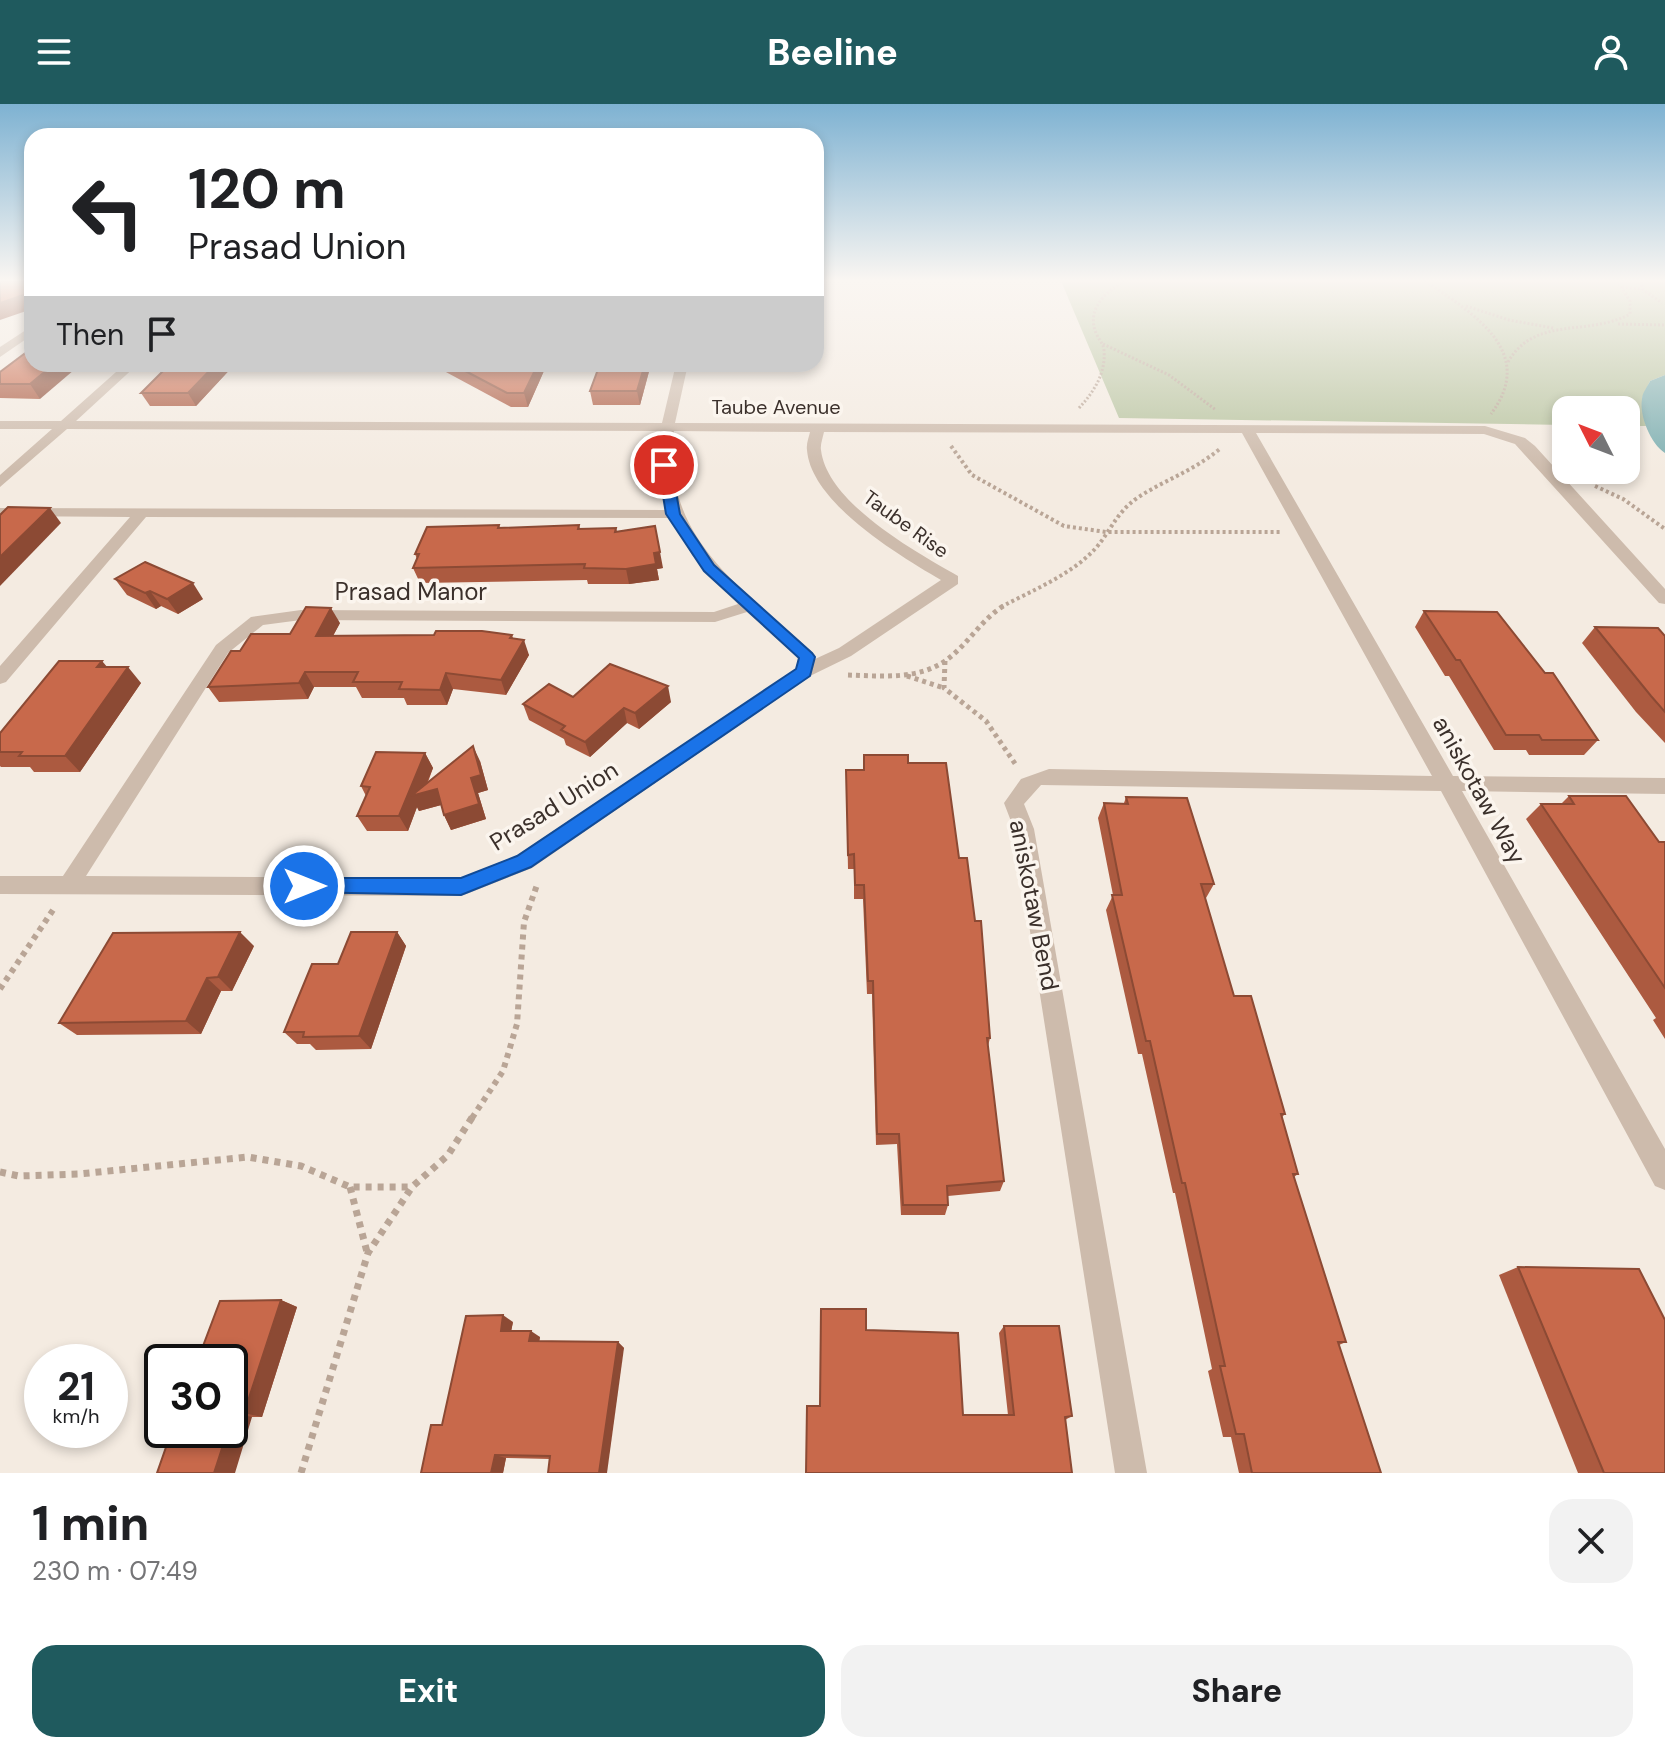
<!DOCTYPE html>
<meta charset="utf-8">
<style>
body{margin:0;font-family:"DM Sans",sans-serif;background:#f2f2f2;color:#202124;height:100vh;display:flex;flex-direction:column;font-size:30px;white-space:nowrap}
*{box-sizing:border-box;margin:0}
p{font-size:26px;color:#757577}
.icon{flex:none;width:44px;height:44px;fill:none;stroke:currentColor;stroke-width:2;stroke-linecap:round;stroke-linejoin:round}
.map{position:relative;height:1369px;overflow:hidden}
.drawer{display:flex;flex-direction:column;background:#fff;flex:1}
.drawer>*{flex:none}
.guide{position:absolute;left:24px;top:24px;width:800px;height:244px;border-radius:24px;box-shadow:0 4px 12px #0003;background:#fff;color:#202124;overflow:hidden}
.needle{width:52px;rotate:312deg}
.fabs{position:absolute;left:1552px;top:292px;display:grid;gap:16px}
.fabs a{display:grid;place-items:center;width:88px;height:88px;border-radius:16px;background:#fff;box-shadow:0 4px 12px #0003;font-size:40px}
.speed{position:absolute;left:24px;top:1240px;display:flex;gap:16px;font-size:40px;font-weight:700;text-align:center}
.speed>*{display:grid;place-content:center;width:104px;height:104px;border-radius:50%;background:#fff;box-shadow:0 4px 12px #0003;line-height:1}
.speed small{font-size:20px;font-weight:400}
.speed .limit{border:4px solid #111;border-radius:12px;background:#fff;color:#111}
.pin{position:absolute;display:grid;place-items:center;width:68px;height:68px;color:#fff;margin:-34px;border:4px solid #fff;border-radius:50%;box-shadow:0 2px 8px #0007}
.me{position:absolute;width:88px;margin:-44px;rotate:90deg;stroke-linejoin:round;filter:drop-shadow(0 0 6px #0008)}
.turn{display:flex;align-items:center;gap:28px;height:168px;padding:0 32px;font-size:36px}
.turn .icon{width:104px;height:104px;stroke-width:2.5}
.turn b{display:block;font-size:56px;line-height:68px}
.then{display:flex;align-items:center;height:76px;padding:0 32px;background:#0003;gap:16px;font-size:30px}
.round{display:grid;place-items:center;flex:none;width:84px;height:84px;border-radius:24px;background:#f2f2f2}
.headline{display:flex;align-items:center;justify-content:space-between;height:136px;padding:0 32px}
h1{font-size:48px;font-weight:800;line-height:60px}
.primary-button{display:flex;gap:16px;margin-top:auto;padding:16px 32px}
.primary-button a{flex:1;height:92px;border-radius:24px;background:#1f5a5e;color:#fff;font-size:32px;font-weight:800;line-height:92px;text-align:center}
.primary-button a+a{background:#f2f2f2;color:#202124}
header{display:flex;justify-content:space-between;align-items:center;height:104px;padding:0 32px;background:#1f5a5e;color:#fff;font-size:36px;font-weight:800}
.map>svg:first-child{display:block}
.green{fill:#b8c4a0}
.water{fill:#7fb0b2}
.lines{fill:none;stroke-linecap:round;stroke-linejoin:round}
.path-far4{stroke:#b9a596;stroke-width:3;stroke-dasharray:2 2;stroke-linecap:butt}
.path-far3{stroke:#b9a596;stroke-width:4;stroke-dasharray:3 3;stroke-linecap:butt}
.path-far2{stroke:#b9a596;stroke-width:5;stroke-dasharray:4 4;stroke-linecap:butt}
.path-far1{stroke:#b9a596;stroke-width:6;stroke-dasharray:5 5;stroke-linecap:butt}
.path{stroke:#b9a596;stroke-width:7;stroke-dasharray:6 6;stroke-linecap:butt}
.minor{fill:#cdbbac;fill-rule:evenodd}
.wall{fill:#ac5a40}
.shaded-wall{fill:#8c4a34}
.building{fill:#c8694b;stroke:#8c4a34;stroke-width:2}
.route{fill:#1a73e8;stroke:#114b97;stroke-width:2}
.labels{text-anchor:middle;stroke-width:7;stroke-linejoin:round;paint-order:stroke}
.far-street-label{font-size:20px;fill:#3b302b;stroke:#fbf5ee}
.street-label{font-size:24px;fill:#3b302b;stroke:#fbf5ee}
</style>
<header><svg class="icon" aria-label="menu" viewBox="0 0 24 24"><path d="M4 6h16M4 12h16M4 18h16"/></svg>Beeline<svg class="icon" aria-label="person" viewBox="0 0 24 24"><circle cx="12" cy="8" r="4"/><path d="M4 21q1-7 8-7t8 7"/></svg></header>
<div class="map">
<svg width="1665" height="1369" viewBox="0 0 1665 1369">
<rect width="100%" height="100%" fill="#f4ebe1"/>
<polygon class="green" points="1061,177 1665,177 1665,271 1650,277 1642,294 1646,322 1626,322 1626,306 1566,306 1566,321 1119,314"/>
<path class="water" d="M 1665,271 L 1665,349 C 1651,340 1639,312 1642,295 C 1642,289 1648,282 1650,277 Z"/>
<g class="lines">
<g class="path-far4">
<path d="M 1425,177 C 1472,209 1538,247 1491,310"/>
<polyline points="1641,177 1642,185 1662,199"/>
<polyline points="1622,183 1642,185"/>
<polyline points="1466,202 1509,216 1553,224"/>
<polyline points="1618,220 1665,221"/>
<polyline points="1103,240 1169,271 1216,306"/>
<path d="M 1508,258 C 1535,211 1588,233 1630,210 L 1630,197 L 1617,177"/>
<path d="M 1079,304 C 1094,288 1106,269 1104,246 C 1103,239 1099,236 1096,229 C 1086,205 1106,188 1124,177"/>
</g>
<g class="path-far3">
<polyline points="951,342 972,371 1064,422 1106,428 1280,428"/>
<polyline points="1595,382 1623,395 1665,425"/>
<path d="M 1001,503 C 1031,487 1071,471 1095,445 C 1111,427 1115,410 1137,394 C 1166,375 1192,368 1221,344"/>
</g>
<g class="path-far2">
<polyline points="945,557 944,584 986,617 1016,661"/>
<path d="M 848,571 C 881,572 917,576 945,557 C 968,541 981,515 1005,501"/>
<polyline points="907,572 944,584"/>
</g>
<g class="path-far1">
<polyline points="0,885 53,806"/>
<polyline points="472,1014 503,967 517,920 524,818 538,778"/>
</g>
<g class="path">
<polyline points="0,1068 19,1072 79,1070 248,1053 301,1062 350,1083 411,1083"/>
<polyline points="350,1083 367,1148"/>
<polyline points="301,1369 368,1149 412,1083 448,1051 473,1012"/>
</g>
<g class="minor">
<polygon points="32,222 32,231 0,253 0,243"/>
<path d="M 125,260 L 138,260 L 76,317 L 662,319 L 676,260 L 688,260 L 675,319 L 1485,322 L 1525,334 L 1535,342 L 1665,485 L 1665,500 L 1659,499 L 1515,340 L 1484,330 L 1256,329 L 1453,672 L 1665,674 L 1665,690 L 1462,687 L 1665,1045 L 1665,1086 L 1655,1082 L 1441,687 L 1041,681 L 1024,700 L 1034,725 L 1147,1369 L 1115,1369 L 1014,725 L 1004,699 L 1021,675 L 1049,665 L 1432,672 L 1242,329 L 824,328 C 823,333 820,341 821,346 C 827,399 916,448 958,472 L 958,480 L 851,552 L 810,572 L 532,764 L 469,789 L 461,792 L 0,790 L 0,772 L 63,772 L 216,541 L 251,513 L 301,506 L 714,508 L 738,500 L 692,451 L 671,414 L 146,413 L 6,578 L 0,580 L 0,562 L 130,413 L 0,412 L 0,404 L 667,406 L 658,363 L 660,327 L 67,325 L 0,383 L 0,371 L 52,325 L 0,325 L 0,317 L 61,317 ZM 674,327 L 810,328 C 809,333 806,340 807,346 C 811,399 900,452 941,476 L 839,544 L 815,555 L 813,549 C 744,485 660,434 674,327 ZM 747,508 L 798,554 L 796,565 L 516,752 L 460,774 L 86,772 L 228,549 L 263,521 L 301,516 L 715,518 Z"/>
</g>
</g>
<g class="wall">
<polygon points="32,244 40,295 0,294 0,268"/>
<polygon points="170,260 235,260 196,302 150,302 141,289"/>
<polygon points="431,260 547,260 528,303 511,303"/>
<polygon points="600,260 651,260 640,301 593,301 590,287"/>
<polygon points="499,421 500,424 579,421 580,425 616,424 617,428 663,464 657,465 659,476 629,480 588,480 587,476 420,479 413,464 417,455 415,450"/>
<polygon points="115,475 203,495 178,510 161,502 156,505 127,491"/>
<polygon points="1424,507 1598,636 1584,651 1529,651 1526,646 1494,646 1449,572 1445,572 1415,523"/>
<polygon points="340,519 333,532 512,531 513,534 529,551 506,591 453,585 447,601 407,601 404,594 362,594 356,583 314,583 308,595 219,598 208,583 240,547 290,530"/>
<polygon points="1595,523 1665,532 1665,639 1636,608 1582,539"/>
<polygon points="107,563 141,579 80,668 34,668 30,663 1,663 0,662 0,629"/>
<polygon points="573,593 671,598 639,625 627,619 590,653 566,641 564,635 529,616 523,600"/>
<polygon points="425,649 433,664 428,678 480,657 488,686 478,689 486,715 451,726 444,711 441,701 419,707 417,703 408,727 367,727 357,712 366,692 361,682"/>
<polygon points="864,651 908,659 959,754 990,934 988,942 1004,1077 1000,1087 948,1092 948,1101 945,1111 901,1111 897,1040 876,1041 872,890 867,890 863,795 854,795 854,765 848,765 846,666 863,666"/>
<polygon points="1569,692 1659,738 1665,738 1665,935 1653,916 1656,914 1526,715 1541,700 1561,700"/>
<polygon points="1126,693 1214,780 1206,794 1205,794 1234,892 1285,1010 1282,1013 1298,1070 1294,1073 1346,1238 1339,1241 1381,1369 1239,1369 1231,1333 1223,1333 1208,1267 1212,1265 1175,1089 1173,1089 1142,950 1138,950 1106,806 1113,791 1098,714 1104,699 1124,699"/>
<polygon points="397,828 406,842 371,945 316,946 310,940 297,940 284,928 338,860"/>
<polygon points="254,842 232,887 221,887 201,930 77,931 59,919"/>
<polygon points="1518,1163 1665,1369 1578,1369 1499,1171"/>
<polygon points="281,1196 297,1203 262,1313 252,1313 157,1369"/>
<polygon points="513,1218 511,1227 540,1233 539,1238 618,1238 624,1244 550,1355 506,1354 503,1369 421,1369 442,1321"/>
<polygon points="1004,1222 1072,1312 1065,1316 1072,1369 820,1302 866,1226 963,1311 1008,1311 999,1229"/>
</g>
<g class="shaded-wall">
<polygon points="32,188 32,205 0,216 0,199"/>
<polygon points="54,260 81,260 40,295 30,280"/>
<polygon points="216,260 235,260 196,302 188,289"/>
<polygon points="538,260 547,260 528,303 524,289"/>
<polygon points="645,260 651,260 640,301 637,287"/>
<polygon points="50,404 61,419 0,482 0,453"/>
<polygon points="660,448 663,464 657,465 659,476 629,480 626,465 654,449"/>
<polygon points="193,479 203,495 178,510 167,495"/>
<polygon points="150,487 161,502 156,505 145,489"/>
<polygon points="331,504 340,519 324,548 316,532"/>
<polygon points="524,536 529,551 506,591 501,576"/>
<polygon points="102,557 115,572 97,563"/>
<polygon points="128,563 141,579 80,668 65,652"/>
<polygon points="305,568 314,583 308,595 299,579"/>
<polygon points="446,569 453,585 447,601 440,586"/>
<polygon points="668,582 671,598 639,625 635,609"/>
<polygon points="624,604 627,619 590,653 585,638"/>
<polygon points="473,642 480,657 488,686 478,689 486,715 451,726 444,711 471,674"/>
<polygon points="425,649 433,664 423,688 437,685 445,700 419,707 417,703 408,727 399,712"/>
<polygon points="240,828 254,842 232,887 218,873"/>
<polygon points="397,828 406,842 371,945 359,932"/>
<polygon points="207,874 221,887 201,930 186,917"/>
<polygon points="281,1196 297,1203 262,1313 244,1309"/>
<polygon points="503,1211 513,1218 510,1233 501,1227"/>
<polygon points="531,1227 540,1233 538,1244 529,1237"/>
<polygon points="618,1238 624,1244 607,1369 599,1369"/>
<polygon points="234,1309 252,1313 235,1369 214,1369 228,1326 230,1326 230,1321"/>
<polygon points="495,1351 506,1354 503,1369 491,1369"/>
</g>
<g class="building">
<polygon points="0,177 32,177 32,188 0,199"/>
<polygon points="32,244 32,260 54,260 30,280 0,280 0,268"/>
<polygon points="170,260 216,260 188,289 141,289"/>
<polygon points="452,260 538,260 524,289 507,289"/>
<polygon points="600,260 645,260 637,287 590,287"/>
<polygon points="8,403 50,404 0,453 0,411"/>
<polygon points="499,421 498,424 579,421 578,425 616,424 615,428 655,422 660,448 654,449 656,460 626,465 584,464 585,460 413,464 419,450 415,450 427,423"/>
<polygon points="145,458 193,479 167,495 150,487 145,489 115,475"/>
<polygon points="306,503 331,504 316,532 434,531 436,527 482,527 512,531 510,534 524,536 501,576 446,569 440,586 399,585 402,578 353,578 358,568 305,568 299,579 208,583 231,547 240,547 251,530 290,530"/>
<polygon points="1424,507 1497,508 1545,569 1553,569 1598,636 1542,636 1539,631 1506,631 1460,556 1456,556"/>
<polygon points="1595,523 1658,524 1665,532 1665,608 1651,592"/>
<polygon points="59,557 102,557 97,563 128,563 65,652 19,652 22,648 0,648 0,629"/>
<polygon points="610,560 668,582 635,609 624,604 585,638 561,626 565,622 523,600 549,580 573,593"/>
<polygon points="473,642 481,671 471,674 479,700 444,711 437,685 411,692"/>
<polygon points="376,648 425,649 399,712 357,712 370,683 361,682"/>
<polygon points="864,651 908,651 908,659 946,659 959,754 967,754 975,817 981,817 990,934 987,934 1004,1077 947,1082 948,1101 903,1101 899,1030 877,1030 873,877 868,877 864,781 855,781 854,750 848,751 846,666 864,666"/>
<polygon points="1569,692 1626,692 1659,738 1665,738 1665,884 1541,700 1574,700"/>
<polygon points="1126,693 1187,694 1214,780 1201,780 1234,892 1251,892 1285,1010 1281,1010 1298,1070 1293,1070 1346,1238 1338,1238 1381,1369 1252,1369 1244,1330 1236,1330 1220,1262 1225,1262 1185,1079 1182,1079 1150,937 1146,937 1112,791 1122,791 1104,699 1128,700"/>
<polygon points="240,828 218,873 207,874 186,917 59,919 113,829"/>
<polygon points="351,828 397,828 359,932 303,933 304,928 284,928 312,860 338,860"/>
<polygon points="1518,1163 1639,1165 1665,1216 1665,1369 1604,1369"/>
<polygon points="281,1196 244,1309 234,1309 230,1321 230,1258 197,1258 220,1197"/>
<polygon points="821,1205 866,1205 866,1226 958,1229 963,1311 1014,1311 1004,1222 1059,1222 1072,1312 1065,1313 1072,1369 806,1369 807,1302 820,1302"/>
<polygon points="503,1211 501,1227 531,1227 529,1237 618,1238 599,1369 548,1369 550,1352 495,1351 491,1369 421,1369 431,1321 442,1321 466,1212"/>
<polygon points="172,1326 228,1326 214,1369 157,1369"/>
</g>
<linearGradient id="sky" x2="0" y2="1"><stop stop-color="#7eb2d2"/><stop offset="0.48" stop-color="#faf6f2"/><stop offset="1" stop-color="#faf6f2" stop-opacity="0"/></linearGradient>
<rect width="1665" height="368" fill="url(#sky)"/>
<polygon class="route" points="664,357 671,361 680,410 714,461 812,549 815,553 810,572 531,763 461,791 297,788 294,782 297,776 304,774 461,774 517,752 796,565 799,554 704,467 666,410 658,361"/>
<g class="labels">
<g class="far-street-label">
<text x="776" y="310">Taube Avenue</text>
<text transform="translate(906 420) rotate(36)" y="7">Taube Rise</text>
</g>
<g class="street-label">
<text x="411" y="496">Prasad Manor</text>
<text transform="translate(1479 686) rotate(61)" y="8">aniskotaw Way</text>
<text transform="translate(554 702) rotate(-32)" y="8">Prasad Union</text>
<text transform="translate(1034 801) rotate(79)" y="8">aniskotaw Bend</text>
</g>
</g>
</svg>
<div class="fabs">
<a><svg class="needle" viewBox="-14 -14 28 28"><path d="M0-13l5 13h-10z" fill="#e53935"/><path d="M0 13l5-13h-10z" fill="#757577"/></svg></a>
</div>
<div class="speed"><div>21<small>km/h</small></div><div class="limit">30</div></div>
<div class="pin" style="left:664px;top:361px;background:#d93025"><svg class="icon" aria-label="arrive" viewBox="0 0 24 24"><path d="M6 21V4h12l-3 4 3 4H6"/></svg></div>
<svg class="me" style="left:304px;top:782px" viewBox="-20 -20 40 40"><circle r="17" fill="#1a73e8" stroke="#fff" stroke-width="3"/><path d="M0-11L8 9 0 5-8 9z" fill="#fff"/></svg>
<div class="guide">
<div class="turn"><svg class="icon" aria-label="left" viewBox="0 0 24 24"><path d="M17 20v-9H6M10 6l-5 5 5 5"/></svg><div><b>120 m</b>Prasad Union</div></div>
<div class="then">Then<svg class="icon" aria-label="arrive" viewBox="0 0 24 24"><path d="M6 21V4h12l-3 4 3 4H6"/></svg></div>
</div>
</div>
<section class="drawer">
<div class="headline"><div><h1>1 min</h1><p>230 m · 07:49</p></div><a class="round"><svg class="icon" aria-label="close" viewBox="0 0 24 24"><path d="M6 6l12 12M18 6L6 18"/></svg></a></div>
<div class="primary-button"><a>Exit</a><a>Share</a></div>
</section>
